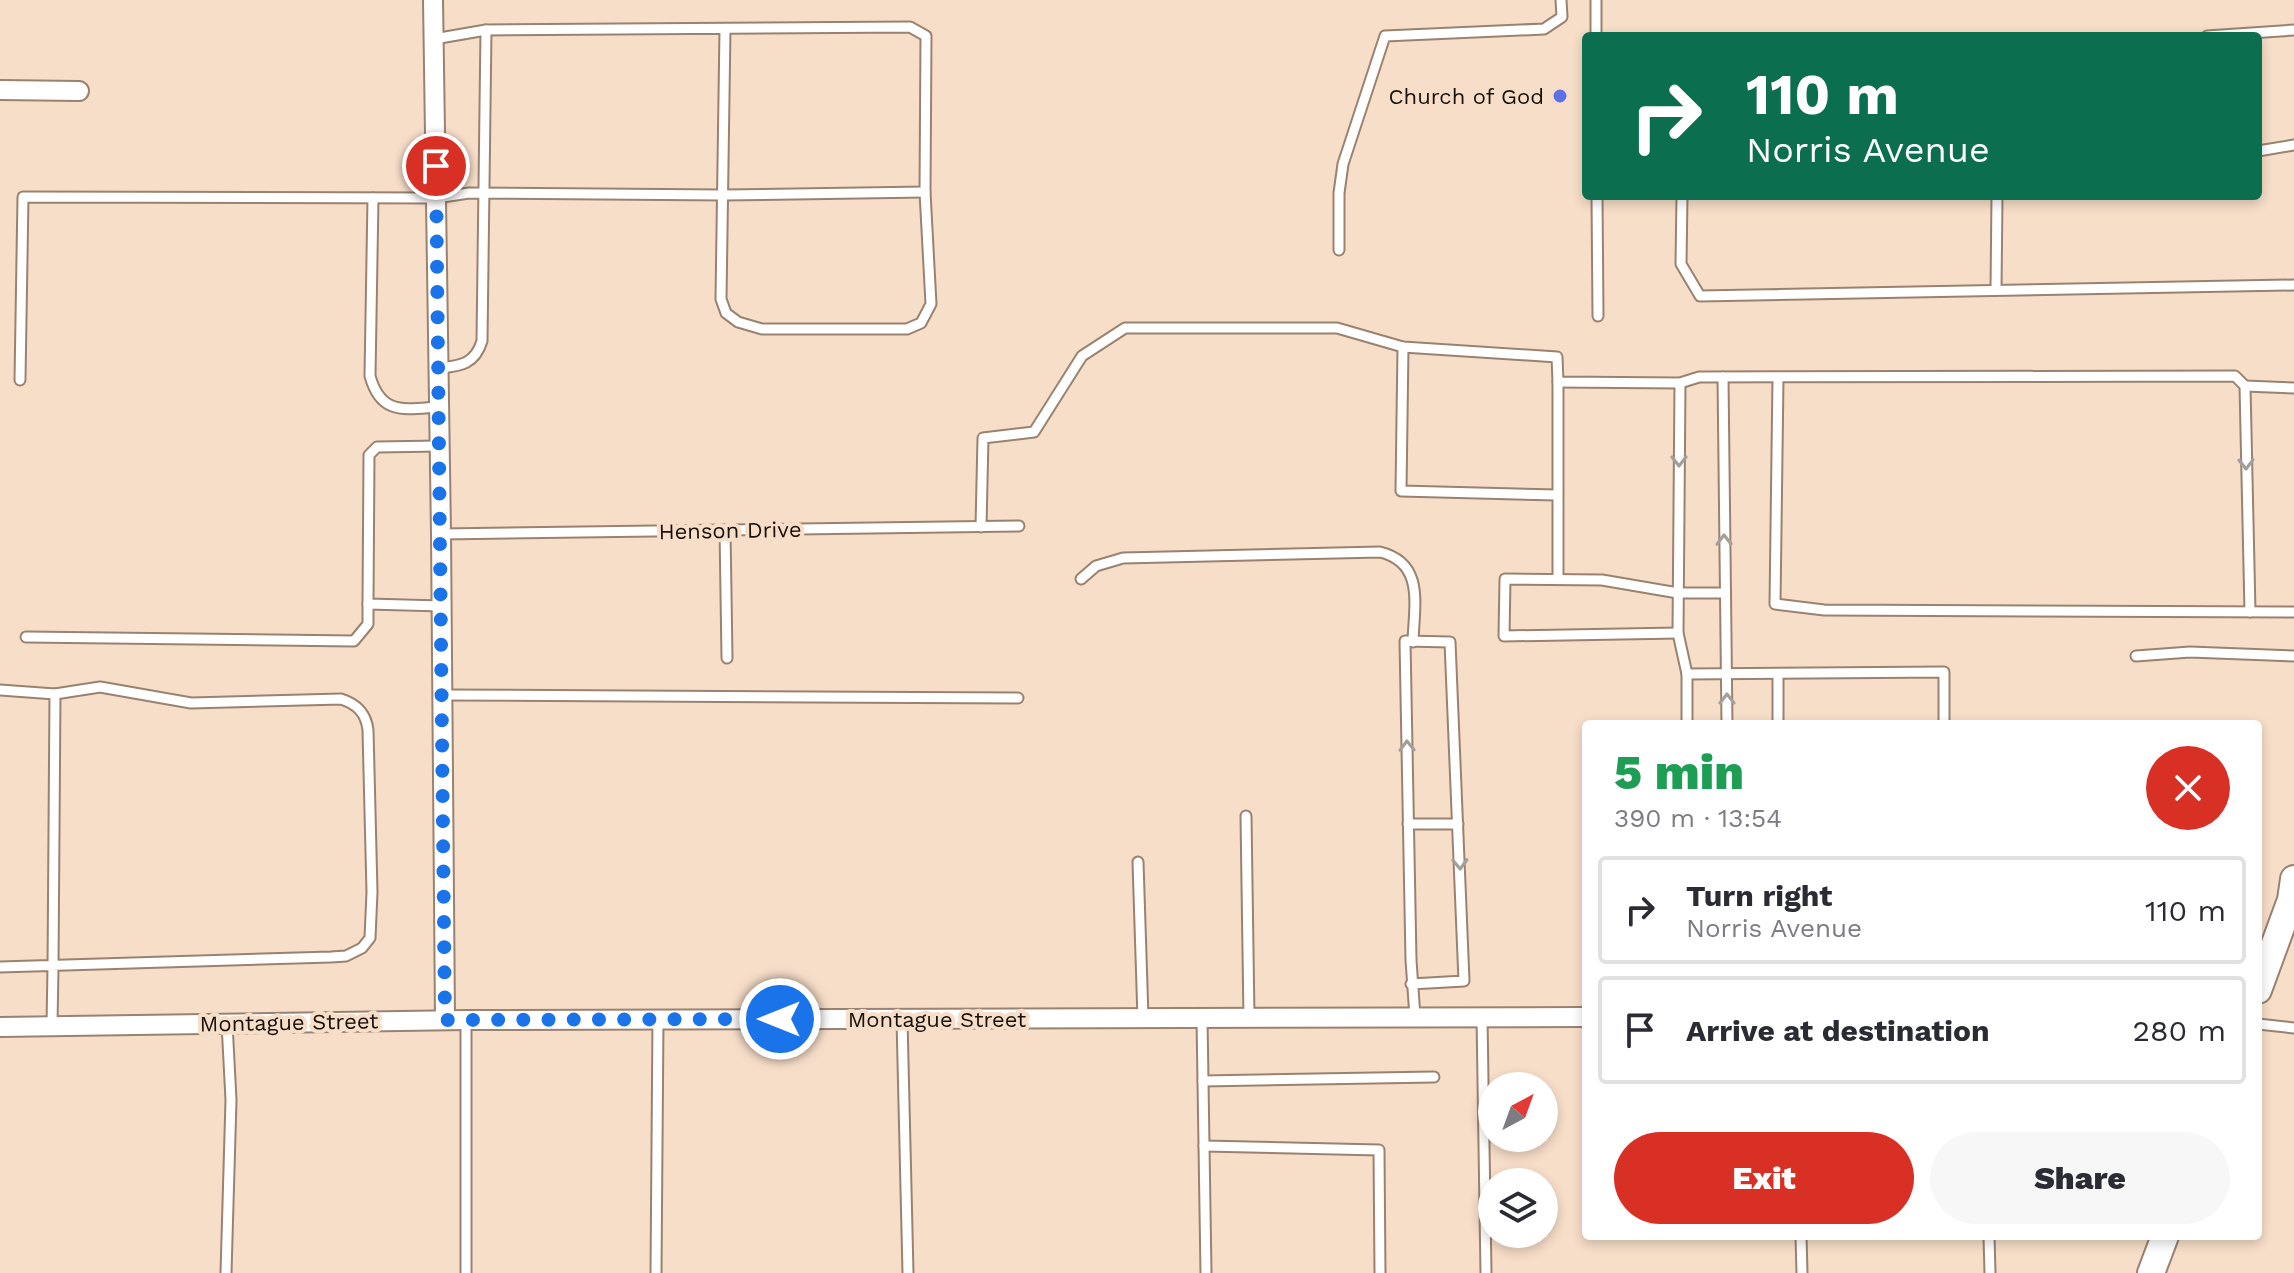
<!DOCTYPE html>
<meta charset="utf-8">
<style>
body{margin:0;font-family:"Work Sans",sans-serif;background:#f7f7f7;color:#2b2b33;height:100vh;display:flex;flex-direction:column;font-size:30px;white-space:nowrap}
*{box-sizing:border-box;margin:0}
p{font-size:26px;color:#7c7c81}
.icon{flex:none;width:44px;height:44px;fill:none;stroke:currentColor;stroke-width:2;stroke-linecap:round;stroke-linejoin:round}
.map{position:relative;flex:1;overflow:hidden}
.details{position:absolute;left:1582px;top:720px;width:680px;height:520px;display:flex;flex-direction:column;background:#fff;border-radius:8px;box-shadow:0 4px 12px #0003}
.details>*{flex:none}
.top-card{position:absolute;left:1582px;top:32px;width:680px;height:168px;border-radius:8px;box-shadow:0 4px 12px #0003;background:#0b6e4f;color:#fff;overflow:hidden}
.needle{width:52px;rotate:41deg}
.fabs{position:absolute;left:1478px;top:1072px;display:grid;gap:16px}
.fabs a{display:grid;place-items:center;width:80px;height:80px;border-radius:50%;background:#fff;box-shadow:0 4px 12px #0003;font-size:40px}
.pin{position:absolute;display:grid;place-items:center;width:68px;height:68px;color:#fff;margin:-34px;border:4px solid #fff;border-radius:50%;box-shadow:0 2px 8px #0007}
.me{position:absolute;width:88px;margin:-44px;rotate:270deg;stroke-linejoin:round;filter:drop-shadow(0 0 6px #0008)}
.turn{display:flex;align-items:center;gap:28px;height:168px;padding:0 32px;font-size:36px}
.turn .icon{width:104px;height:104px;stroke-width:2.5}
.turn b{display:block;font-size:56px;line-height:68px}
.round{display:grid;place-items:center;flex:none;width:84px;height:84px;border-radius:42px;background:#f7f7f7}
.summary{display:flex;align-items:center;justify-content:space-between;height:136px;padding:0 32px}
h1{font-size:48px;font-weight:800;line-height:60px;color:#1e9e55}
.button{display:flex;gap:16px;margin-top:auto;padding:16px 32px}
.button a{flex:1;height:92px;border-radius:48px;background:#d93025;color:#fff;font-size:32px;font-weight:800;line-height:92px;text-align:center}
.button a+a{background:#f7f7f7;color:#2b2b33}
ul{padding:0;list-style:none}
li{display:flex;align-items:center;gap:24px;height:108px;margin:0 16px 12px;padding:0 16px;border:4px solid #e1e1e2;border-radius:8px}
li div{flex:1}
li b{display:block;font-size:30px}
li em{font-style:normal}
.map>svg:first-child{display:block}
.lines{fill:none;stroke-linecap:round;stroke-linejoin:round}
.lane-casing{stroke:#99826f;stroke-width:13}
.street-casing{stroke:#99826f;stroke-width:22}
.secondary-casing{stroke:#99826f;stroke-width:30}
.lane{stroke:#fff;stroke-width:9}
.street{stroke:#fff;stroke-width:18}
.secondary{stroke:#fff;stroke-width:26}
.oneway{stroke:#a39f9c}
.route{stroke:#1a73e8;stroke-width:14;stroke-dasharray:0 25.2}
.poi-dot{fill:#5c70e7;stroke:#f7dec9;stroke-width:3}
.labels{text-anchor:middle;stroke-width:8;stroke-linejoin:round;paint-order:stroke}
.poi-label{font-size:22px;fill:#181008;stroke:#f7dec9;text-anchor:end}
.street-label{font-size:22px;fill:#181008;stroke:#f7dec9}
</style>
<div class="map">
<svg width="2294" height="1273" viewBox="0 0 2294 1273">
<rect width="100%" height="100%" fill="#f7dec9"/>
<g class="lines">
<g class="lane-casing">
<g id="lane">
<polyline points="1596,0 1596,36"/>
<polyline points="2207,36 2294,30"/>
<polyline points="434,39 486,30 910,27 926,36 925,192 931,304 921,323 907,329 762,329 738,322 726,313 721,299 725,29"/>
<polyline points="2258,151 2294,145"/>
<polyline points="1597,196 1598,316"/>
<polyline points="1682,196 1681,264 1700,296 2294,285"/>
<path d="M 373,198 L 370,376 C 381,416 405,409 439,407"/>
<polyline points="1339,250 1339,193 1343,164 1385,36 1544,29 1562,17 1561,0"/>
<polyline points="1996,290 1997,196"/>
<polyline points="1403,347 1401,491 1557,495"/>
<path d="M 439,368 C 461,366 475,364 482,341 L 486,30"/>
<polyline points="1723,377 1727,724"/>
<polyline points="1778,378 1775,604 1824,610 2294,612"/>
<polyline points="20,380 23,197 436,198 469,193 723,195 925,192"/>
<polyline points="1558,382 1558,579"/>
<polyline points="1680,383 1678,633 1687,674 1687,724"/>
<polyline points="2245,386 2294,388"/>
<polyline points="440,446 377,447 369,455 368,604 442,606"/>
<polyline points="981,527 983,438 1034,432 1082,356 1125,328 1337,328 1403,347 1557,357 1558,382 1680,383 1699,377 2235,376 2245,386 2250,612"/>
<polyline points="725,530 727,658"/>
<polyline points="441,534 1019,526"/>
<path d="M 1081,579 L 1096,566 L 1123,558 L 1380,552 C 1425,563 1414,605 1413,642"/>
<polyline points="1678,633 1504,636 1505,579 1602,580 1678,593 1725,593"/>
<polyline points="26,637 354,641 368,624 368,604"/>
<polyline points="2136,656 2190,652 2294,656"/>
<polyline points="1687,674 1944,672 1944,724"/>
<polyline points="1778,674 1778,724"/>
<polyline points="0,690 55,694"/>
<polyline points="443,695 1018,698"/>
<polyline points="1246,816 1249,1018"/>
<polyline points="1408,824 1458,824"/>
<polyline points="1138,862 1143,1018"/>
<path d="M 0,967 L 331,957 L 346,956 L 362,948 L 370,938 L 372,892 L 368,730 C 366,713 357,704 341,699 L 191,703 L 100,687 L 55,694 L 53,967 L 52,1026"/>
<polyline points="1411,984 1464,981 1450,642 1405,641 1411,960 1415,1017"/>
<polyline points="1482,1017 1486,1273"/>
<polyline points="1202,1018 1206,1273"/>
<polyline points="902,1019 908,1273"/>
<polyline points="2258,1024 2294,1028"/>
<polyline points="1203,1081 1434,1077"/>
<polyline points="1204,1146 1379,1150 1380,1273"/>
<polyline points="1801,1236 1802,1273"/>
<polyline points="1989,1236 1990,1273"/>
<polyline points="226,1273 231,1100 227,1023"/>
<polyline points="466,1273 466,1020"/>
<polyline points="656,1273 658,1019"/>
</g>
</g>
<g class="street-casing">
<g id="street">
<polyline points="433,0 441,534 445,1020"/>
<polyline points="0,90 79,91"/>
<polyline points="0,1027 466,1020 1586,1017"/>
</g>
</g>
<g class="secondary-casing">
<g id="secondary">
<polyline points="2258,990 2291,900 2294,879"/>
<polyline points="2151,1273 2165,1236"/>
</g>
</g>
<use href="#lane" class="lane"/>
<use href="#street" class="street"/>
<use href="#secondary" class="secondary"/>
</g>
<defs><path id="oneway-chevron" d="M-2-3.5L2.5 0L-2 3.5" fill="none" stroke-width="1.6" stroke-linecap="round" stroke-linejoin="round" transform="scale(2)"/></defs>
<g class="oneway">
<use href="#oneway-chevron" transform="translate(1679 461) rotate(90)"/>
<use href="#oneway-chevron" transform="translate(2246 464) rotate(89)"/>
<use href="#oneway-chevron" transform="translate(1724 540) rotate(-91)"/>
<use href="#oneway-chevron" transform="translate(1727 699) rotate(-90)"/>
<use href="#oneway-chevron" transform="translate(1407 746) rotate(-91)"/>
<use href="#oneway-chevron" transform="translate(1460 864) rotate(88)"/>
</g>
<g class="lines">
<polyline class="route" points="436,166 445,1020 780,1019"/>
</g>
<circle class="poi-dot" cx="1560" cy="96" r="8"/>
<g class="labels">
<g class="poi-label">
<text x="1544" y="104">Church of God</text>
</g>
<g class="street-label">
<text transform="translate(730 530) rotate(-1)" y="8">Henson Drive</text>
<text x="937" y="1027">Montague Street</text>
<text transform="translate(289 1022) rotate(-1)" y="8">Montague Street</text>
</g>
</g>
</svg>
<div class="fabs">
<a><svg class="needle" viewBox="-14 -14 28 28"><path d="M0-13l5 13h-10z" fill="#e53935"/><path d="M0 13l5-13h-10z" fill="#7c7c81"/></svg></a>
<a><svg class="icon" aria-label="layers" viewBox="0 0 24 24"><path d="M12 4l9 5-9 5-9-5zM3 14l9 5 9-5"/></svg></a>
</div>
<div class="pin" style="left:436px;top:166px;background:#d93025"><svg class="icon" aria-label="arrive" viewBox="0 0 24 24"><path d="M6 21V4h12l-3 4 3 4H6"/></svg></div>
<svg class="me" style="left:780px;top:1019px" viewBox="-20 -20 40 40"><circle r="17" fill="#1a73e8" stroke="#fff" stroke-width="3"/><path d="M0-11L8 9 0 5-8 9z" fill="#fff"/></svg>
<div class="top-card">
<div class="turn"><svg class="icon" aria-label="right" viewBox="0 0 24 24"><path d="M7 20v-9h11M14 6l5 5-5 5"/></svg><div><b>110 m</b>Norris Avenue</div></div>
</div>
<section class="details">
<div class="summary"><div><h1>5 min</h1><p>390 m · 13:54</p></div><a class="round" style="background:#d93025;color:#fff"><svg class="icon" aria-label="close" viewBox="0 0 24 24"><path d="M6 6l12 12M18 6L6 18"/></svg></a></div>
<ul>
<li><svg class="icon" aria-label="right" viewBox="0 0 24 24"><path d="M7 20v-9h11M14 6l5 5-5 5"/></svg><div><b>Turn right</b><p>Norris Avenue</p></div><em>110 m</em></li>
<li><svg class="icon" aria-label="arrive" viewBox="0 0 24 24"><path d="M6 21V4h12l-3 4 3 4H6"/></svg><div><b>Arrive at destination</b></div><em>280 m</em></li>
</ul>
<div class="button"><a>Exit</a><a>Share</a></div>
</section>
</div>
